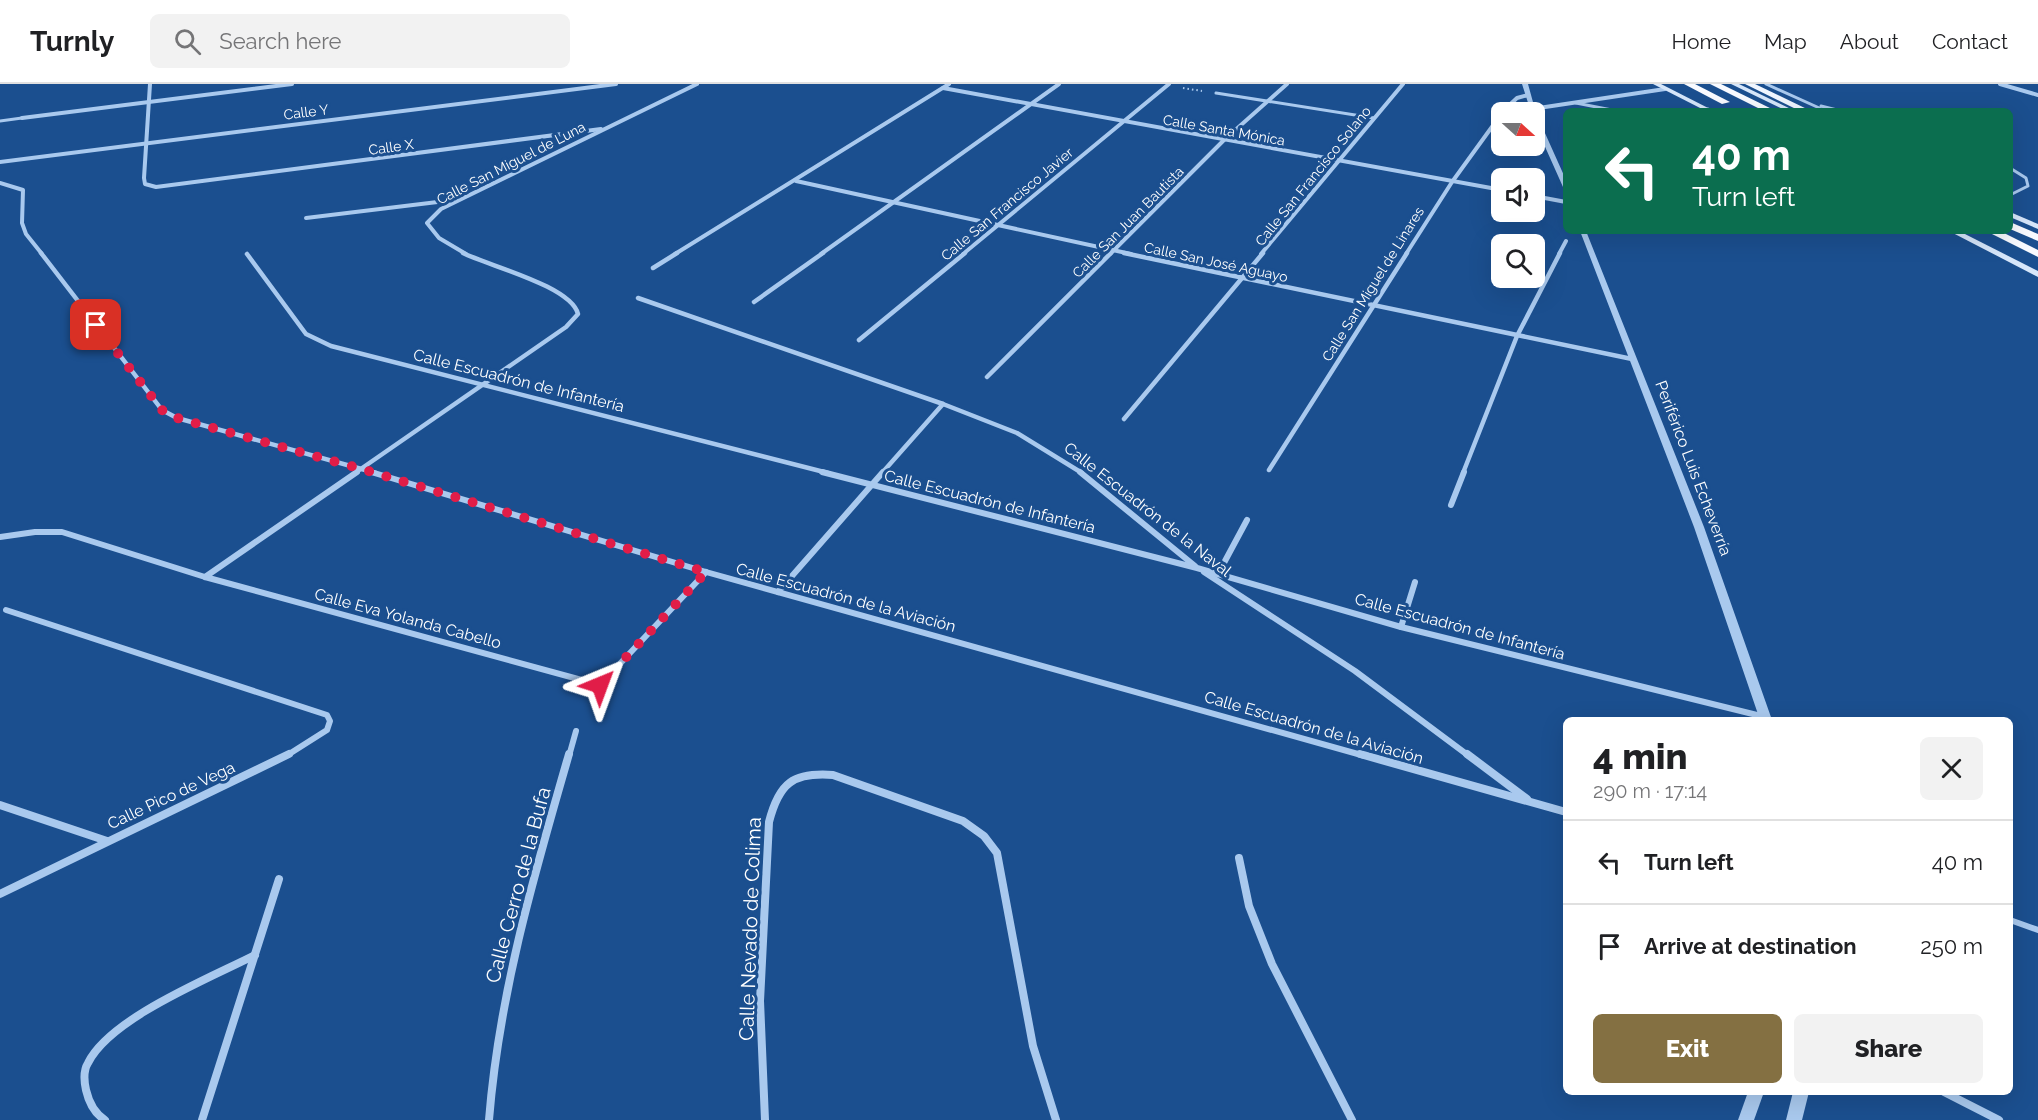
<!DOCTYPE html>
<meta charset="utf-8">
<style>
body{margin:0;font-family:Raleway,sans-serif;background:#f2f2f2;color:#202124;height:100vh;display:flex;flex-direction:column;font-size:22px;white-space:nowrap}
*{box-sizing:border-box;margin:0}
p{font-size:20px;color:#757577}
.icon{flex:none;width:33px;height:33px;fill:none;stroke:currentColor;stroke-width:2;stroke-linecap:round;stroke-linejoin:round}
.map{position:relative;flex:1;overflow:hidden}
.side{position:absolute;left:1563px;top:633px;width:450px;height:378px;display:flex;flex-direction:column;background:#fff;border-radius:9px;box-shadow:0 6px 24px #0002}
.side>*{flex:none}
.banner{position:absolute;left:1563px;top:24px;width:450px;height:126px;border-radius:9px;box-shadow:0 6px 24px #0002;background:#0b6e4f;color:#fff;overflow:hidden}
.needle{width:39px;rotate:111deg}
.controls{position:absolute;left:1491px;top:18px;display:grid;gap:12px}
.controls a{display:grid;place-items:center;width:54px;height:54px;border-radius:9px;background:#fff;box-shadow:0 6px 24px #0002;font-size:30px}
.pin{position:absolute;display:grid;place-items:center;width:51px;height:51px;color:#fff;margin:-26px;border-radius:12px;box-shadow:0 3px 9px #0006}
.me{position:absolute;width:66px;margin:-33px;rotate:44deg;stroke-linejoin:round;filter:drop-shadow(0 0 4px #0008)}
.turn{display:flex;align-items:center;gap:21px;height:126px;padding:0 30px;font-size:27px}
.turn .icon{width:78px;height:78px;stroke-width:2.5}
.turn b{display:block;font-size:42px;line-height:51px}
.round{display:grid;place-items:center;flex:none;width:63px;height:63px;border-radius:9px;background:#f2f2f2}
.summary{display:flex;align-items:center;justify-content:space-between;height:102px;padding:0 30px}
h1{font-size:36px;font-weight:800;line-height:45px}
.cta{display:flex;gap:12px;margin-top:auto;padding:12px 30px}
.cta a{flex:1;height:69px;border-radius:9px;background:#847042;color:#fff;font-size:24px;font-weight:800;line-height:69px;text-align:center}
.cta a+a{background:#f2f2f2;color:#202124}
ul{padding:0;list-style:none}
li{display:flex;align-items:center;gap:18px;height:84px;padding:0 30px;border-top:2px solid #e0e0e0}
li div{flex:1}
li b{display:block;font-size:22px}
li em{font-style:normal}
header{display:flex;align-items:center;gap:36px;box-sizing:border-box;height:84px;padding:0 30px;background:#fff;border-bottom:2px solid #e0e0e0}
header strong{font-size:28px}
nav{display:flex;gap:33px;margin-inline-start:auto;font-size:21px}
.search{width:420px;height:54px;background:#f2f2f2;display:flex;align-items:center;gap:15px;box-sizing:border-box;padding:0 21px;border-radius:9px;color:#757577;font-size:22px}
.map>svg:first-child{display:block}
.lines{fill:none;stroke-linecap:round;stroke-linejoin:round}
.path{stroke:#a9c9ee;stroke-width:2;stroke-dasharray:1.5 3;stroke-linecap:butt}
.service-far1{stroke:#a9c9ee;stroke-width:3}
.service{stroke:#a9c9ee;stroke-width:6}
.pedestrian{stroke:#a9c9ee;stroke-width:3}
.minor-far3{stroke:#a9c9ee;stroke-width:4}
.minor-far2{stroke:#a9c9ee;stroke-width:4.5}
.minor-far1{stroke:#a9c9ee;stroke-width:6}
.minor{stroke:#a9c9ee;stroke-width:8}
.tertiary{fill:#a9c9ee;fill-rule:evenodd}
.secondary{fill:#d6e6fa;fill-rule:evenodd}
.primary{fill:#f0f6ff;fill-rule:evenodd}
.trunk{fill:#f8faff;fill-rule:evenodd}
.route{stroke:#e11d48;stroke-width:10;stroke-dasharray:0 18}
.labels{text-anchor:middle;stroke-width:6;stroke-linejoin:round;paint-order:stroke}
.far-street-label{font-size:14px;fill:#fff;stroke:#1b4f8f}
.street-label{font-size:16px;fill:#fff;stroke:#1b4f8f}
.near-street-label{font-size:20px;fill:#fff;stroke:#1b4f8f}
</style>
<header>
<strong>Turnly</strong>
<div class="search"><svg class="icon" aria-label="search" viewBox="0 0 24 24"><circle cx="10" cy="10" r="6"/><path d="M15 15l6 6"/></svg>Search here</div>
<nav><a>Home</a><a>Map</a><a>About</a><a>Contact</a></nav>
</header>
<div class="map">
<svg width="2038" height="1036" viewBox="0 0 2038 1036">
<rect width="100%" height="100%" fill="#1b4f8f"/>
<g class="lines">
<polyline class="path" points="1183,4 1202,7"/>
<g class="service-far1">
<polyline points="1766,0 1826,27"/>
<polyline points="1576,19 1617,27"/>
<polyline points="1821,22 1841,27"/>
<polyline points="1690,27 1708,25"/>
<polyline points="2010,84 2026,94 2028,102 2010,111"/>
</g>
<polyline class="service" points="2010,836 2038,846"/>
<g class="pedestrian">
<polyline points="1216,9 1374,34"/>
<polyline points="0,37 22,34"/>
</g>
<g class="minor-far3">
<polyline points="150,0 144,94 145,100 156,103 601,45"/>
<polyline points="2000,0 2038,11"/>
<polyline points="943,4 1502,106"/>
<polyline points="1532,25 1665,5"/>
<polyline points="1502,28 1517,14 1528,11"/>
<polyline points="22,34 292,0"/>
<polyline points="0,78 616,0"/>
<polyline points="796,97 1131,170"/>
<polyline points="0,99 23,106 22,139 26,150 42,170"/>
<polyline points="1534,112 1566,118"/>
<polyline points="306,134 454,116"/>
<polyline points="466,170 439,154 427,139 441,125 697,0"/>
<polyline points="675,170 949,0"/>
<polyline points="821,170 1059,0"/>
<polyline points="963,170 1169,0"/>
<polyline points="1110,170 1223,57 1287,0"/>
<polyline points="1261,170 1403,0"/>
<polyline points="1406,170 1452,98 1502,29"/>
<polyline points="1559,170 1566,157"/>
</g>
<g class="minor-far2">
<polyline points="41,169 162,326 177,334 376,389"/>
<polyline points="1124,169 1632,275"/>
<polyline points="247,170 306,250 331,262 828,389"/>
<polyline points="653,184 677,169"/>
<polyline points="638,214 943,320 1017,349 1082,389"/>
<polyline points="754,218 823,169"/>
<polyline points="859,256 965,169"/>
<polyline points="987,293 1111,169"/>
<polyline points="1124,335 1263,169"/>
<polyline points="1269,386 1407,169"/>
<path d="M 355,389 L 566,243 L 578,230 C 571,202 489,182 463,169"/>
<polyline points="882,389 943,320"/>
<polyline points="1463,389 1517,252 1560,169"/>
</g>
<g class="minor-far1">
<polyline points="371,388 706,488 1365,672"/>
<polyline points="822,388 1197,484 1401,543 1765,633"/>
<polyline points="1080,388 1195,482"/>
<polyline points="1451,421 1464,388"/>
<polyline points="0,453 35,448 62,448 205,493 600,601 706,488"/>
<polyline points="1204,488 1355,587 1469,672"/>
<polyline points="1218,490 1247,436"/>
<polyline points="205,493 357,388"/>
<polyline points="778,508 883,388"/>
<polyline points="6,526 327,631 330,637 327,646 286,672"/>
<polyline points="1401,543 1415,498"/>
<polyline points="569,672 576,647"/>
</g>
<g class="minor">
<polyline points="1360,670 1566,728"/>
<polyline points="1467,670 1527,715"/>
<polyline points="0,721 107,757"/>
<polyline points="1239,774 1249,822 1272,880 1352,1036"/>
<polyline points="0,810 289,670"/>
<polyline points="1944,1008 1999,1036"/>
<path d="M 105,1036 C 94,1029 89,1019 86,1006 C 84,997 83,987 88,979 C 110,934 210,894 255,871"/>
<polyline points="202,1036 279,795"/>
<path d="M 489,1036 C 499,910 534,791 569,670"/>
<path d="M 765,1036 L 760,917 L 769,738 C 779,699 793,688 833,691 L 963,737 L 984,752 L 997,769 L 1033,962 L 1056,1036"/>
</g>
<g class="tertiary">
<polygon points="1522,0 1528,0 1536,29 1566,96 1566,105 1563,103 1534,38 1534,28 1531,28"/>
<polygon points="1580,147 1586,147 1704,443 1772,636 1760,636 1694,443"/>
<polygon points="1748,1008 1764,1008 1754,1036 1738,1036"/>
<polygon points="1793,1008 1809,1008 1802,1036 1786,1036"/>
</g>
<g class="secondary">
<polygon points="1653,0 1661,0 1714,27 1706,27"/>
<polygon points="1731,0 1739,0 1795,27 1787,27"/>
<polygon points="2010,128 2038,140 2038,145 2010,133"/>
<polygon points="1949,147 1959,147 2038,187 2038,193"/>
</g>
<polygon class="primary" points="1745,0 1755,0 1811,27 1800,27"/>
<g class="trunk">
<polygon points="1684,0 1695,0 1730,18 1722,20"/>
<polygon points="1710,0 1721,0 1776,27 1764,27"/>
<polygon points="2010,138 2038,150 2038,157 2010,145"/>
<polygon points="1986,147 2000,147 2038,166 2038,173"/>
</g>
</g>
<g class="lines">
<polyline class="route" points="96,241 162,326 177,334 358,384 706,488 600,601"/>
</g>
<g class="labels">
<g class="far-street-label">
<text transform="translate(306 28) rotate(-7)" y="5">Calle Y</text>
<text transform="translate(1224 46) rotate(10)" y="5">Calle Santa Mónica</text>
<text transform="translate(391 63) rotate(-8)" y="5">Calle X</text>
<text transform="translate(511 79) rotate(-27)" y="5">Calle San Miguel de Luna</text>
<text transform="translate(1313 92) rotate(-51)" y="5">Calle San Francisco Solano</text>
<text transform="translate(1007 120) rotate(-40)" y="5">Calle San Francisco Javier</text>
<text transform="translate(1128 138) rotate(-45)" y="5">Calle San Juan Bautista</text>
<text transform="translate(1216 178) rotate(12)" y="5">Calle San José Aguayo</text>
<text transform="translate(1373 200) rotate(-58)" y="5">Calle San Miguel de Linares</text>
</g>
<g class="street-label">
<text transform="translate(519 296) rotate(14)" y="6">Calle Escuadrón de Infantería</text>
<text transform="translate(1694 384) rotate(69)" y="6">Periférico Luis Echeverría</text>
<text transform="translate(990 417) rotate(14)" y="6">Calle Escuadrón de Infantería</text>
<text transform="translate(1148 425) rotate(38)" y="6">Calle Escuadrón de la Naval</text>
<text transform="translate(846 513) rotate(15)" y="6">Calle Escuadrón de la Aviación</text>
<text transform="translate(408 534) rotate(15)" y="6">Calle Eva Yolanda Cabello</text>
<text transform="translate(1460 542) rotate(15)" y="6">Calle Escuadrón de Infantería</text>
<text transform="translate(1314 643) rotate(16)" y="6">Calle Escuadrón de la Aviación</text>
<text transform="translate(171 711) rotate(-25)" y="6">Calle Pico de Vega</text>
</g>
<g class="near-street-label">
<text transform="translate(518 801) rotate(-75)" y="7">Calle Cerro de la Bufa</text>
<text transform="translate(750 845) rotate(-88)" y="7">Calle Nevado de Colima</text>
</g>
</g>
</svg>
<div class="controls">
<a><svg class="needle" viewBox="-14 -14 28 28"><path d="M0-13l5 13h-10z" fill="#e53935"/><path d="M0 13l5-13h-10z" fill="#757577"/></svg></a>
<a><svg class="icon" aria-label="sound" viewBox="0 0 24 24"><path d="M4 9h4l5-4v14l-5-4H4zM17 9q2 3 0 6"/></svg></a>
<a><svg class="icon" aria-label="search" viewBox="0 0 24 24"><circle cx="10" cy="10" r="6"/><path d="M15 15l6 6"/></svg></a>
</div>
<div class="pin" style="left:96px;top:241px;background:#d93025"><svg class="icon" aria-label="arrive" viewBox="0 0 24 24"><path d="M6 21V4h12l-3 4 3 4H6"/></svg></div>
<svg class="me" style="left:600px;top:601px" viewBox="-20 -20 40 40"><path d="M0-17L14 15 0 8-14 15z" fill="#e11d48" stroke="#fff" stroke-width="4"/></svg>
<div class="banner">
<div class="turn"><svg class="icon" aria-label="left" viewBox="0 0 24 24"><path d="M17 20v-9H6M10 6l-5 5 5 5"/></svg><div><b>40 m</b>Turn left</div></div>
</div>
<section class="side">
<div class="summary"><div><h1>4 min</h1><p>290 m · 17:14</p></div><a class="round"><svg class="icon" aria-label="close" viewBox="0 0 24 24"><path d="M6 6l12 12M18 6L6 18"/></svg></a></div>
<ul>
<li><svg class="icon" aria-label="left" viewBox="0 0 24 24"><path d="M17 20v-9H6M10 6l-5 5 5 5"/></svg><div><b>Turn left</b></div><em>40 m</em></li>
<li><svg class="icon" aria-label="arrive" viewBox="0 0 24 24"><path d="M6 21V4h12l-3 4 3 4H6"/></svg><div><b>Arrive at destination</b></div><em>250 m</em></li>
</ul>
<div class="cta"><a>Exit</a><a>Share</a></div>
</section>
</div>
